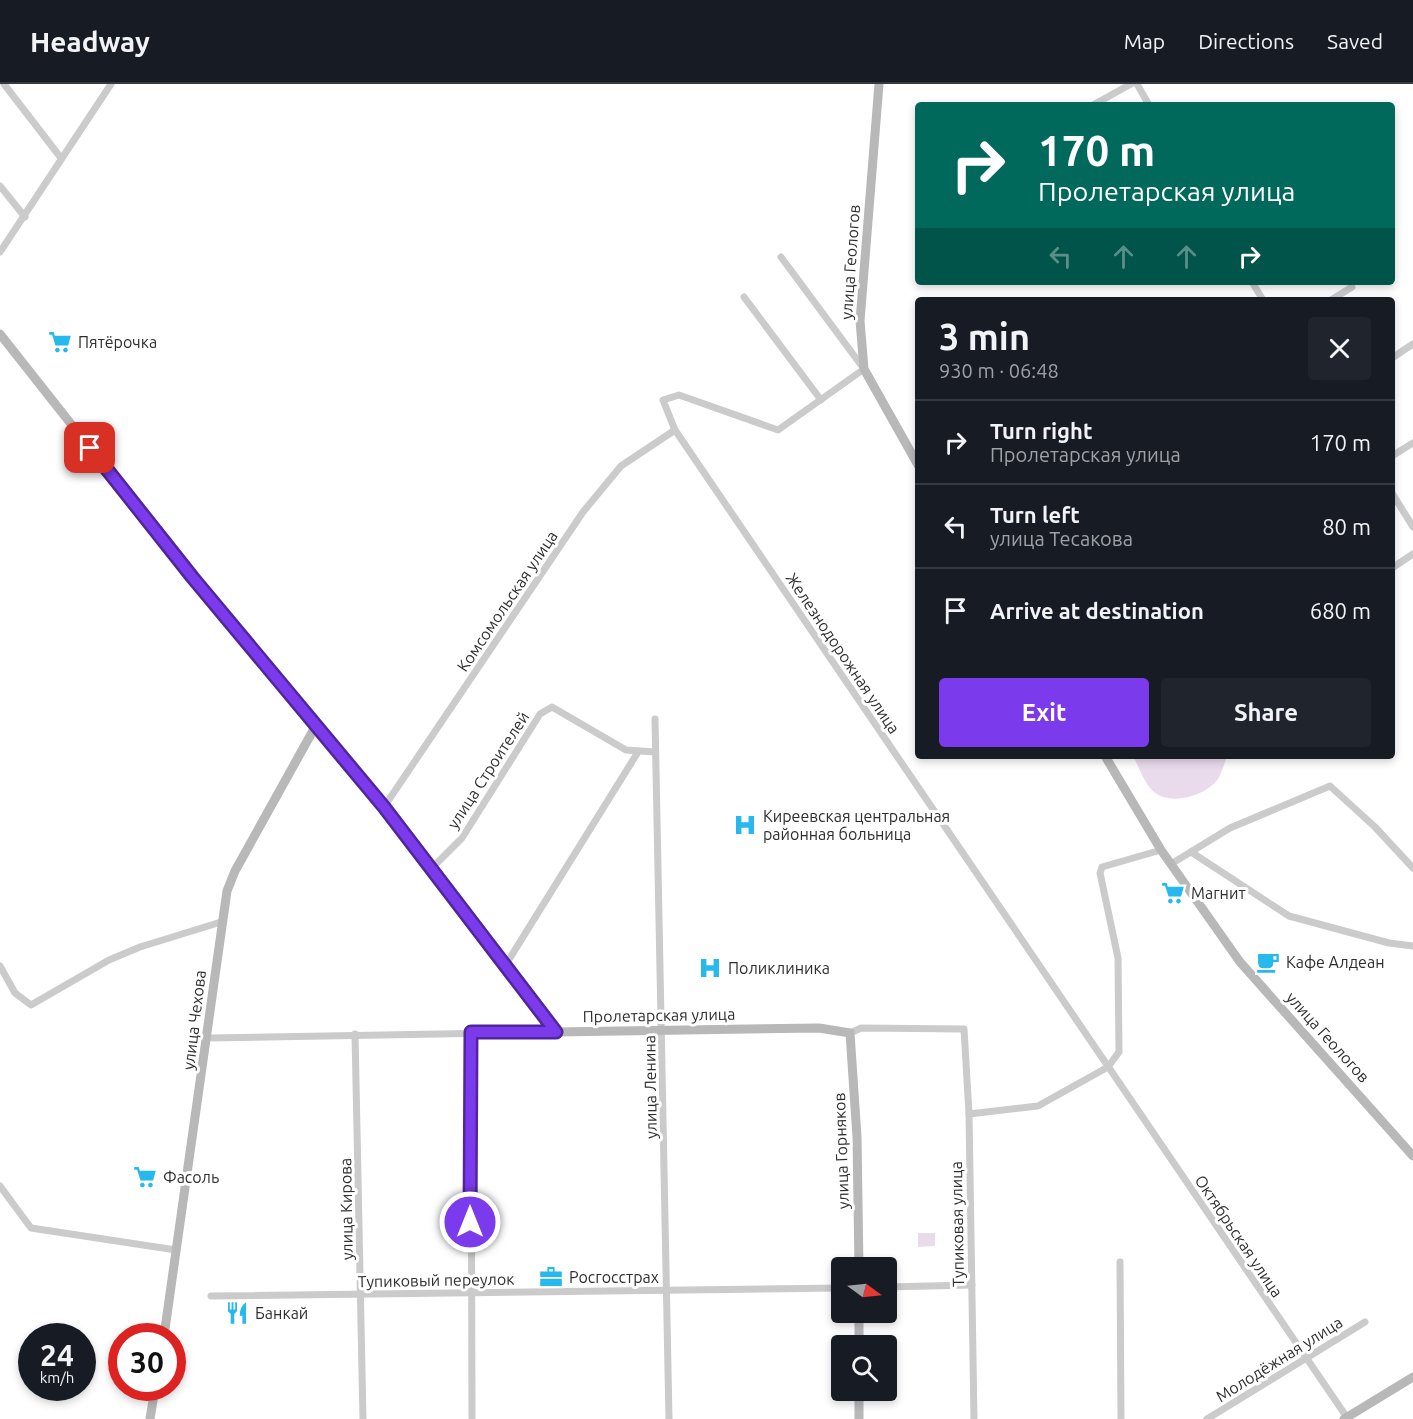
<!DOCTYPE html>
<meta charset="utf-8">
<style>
body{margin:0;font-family:Ubuntu,sans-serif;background:#20242c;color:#f1f3f6;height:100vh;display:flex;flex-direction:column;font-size:22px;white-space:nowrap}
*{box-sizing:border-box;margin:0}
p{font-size:20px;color:#9ea1a6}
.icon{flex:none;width:33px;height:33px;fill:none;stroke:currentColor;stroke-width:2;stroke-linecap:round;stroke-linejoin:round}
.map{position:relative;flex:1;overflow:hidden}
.details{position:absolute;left:915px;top:213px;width:480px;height:462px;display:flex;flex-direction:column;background:#171b24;border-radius:6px;box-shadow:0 3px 9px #0003}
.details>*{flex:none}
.banner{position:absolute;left:915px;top:18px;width:480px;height:183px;border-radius:6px;box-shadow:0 3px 9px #0003;background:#00695c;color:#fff;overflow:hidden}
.needle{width:39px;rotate:105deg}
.tools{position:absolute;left:831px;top:1173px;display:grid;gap:12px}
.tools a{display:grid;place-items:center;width:66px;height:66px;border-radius:6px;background:#171b24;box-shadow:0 3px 9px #0003;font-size:30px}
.speed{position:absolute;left:18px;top:1239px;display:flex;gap:12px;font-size:30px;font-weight:700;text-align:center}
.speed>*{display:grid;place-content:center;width:78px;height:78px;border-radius:50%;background:#171b24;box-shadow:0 3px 9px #0003;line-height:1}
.speed small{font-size:15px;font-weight:400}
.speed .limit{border:9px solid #d22;background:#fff;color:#111}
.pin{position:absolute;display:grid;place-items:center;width:51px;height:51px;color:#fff;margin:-26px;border-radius:12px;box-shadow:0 3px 9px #0006}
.me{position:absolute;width:66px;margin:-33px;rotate:0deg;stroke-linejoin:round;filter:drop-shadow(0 0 4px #0008)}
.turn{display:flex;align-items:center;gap:21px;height:126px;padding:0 24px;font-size:27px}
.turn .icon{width:78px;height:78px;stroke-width:2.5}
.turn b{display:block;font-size:42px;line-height:51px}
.lanes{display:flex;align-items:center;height:57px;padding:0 24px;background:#0003;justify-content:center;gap:30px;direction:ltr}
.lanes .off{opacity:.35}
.round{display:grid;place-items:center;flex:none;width:63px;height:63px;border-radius:6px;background:#20242c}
.head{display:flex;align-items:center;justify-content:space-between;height:102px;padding:0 24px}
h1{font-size:36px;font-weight:700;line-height:45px}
.primary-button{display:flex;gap:12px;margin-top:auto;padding:12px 24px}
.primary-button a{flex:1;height:69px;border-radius:6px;background:#7c3aed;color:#fff;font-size:24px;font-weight:700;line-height:69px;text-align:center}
.primary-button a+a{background:#20242c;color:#f1f3f6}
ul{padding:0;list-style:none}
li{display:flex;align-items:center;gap:18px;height:84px;padding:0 24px;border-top:2px solid #363941}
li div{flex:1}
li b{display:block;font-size:22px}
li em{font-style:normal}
header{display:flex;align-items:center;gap:36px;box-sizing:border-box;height:84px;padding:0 30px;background:#171b24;border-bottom:2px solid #363941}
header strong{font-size:28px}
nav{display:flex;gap:33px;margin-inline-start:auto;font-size:21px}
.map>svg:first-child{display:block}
.green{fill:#e9dbec}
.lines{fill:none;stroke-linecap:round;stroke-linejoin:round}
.street{stroke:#cbcbcb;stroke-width:7}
.secondary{stroke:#b8b8b8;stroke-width:9}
.route-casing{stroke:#51269a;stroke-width:15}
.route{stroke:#7c3aed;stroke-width:10}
.labels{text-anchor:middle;stroke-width:6;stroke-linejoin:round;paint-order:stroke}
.street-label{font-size:16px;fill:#2e2e2e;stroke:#fff}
.poi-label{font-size:16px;fill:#2e2e2e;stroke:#fff;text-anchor:start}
</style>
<header>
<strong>Headway</strong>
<nav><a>Map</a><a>Directions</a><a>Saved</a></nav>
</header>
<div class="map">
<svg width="1413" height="1335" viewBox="0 0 1413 1335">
<rect width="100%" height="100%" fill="#fff"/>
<g class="green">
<path d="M 1133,672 L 1226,672 L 1227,673 C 1224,680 1222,688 1218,695 C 1206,712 1171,722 1154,708 C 1145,701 1139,683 1133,672 Z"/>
<polygon points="918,1149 935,1149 935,1162 918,1163"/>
</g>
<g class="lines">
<g class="street">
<polyline points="4,0 61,74"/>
<polyline points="1137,0 1149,21"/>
<polyline points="1093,21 1131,0"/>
<polyline points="0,102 25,133"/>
<polyline points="0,168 111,0"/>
<polyline points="781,173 864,285 778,346 679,311 663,316 675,346 1348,1335"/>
<polyline points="1252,198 1263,216"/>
<polyline points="744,213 821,316"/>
<polyline points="1331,216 1352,203"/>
<polyline points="1392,274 1413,260"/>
<polyline points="1392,372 1413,359"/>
<polyline points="1392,409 1413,443"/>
<polyline points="1392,484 1413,470"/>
<polyline points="655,635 669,1335"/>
<polyline points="384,723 583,428 621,382 675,346"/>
<polyline points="1191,768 1289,832 1389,859 1413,862"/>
<polyline points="1171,780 1230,744 1330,702 1375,743 1413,784"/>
<polyline points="432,784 462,754 540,630 552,623 626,666 655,668"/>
<polyline points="0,882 15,909 31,921 109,876 140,863 221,838"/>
<polyline points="505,882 638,668"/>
<polyline points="471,948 472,1335"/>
<polyline points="850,949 861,944 964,945 969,1030 974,1335"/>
<polyline points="355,950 363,1335"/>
<polyline points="208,954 556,948"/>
<polyline points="969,1030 1038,1022 1108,983 1119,968 1118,874 1100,789 1102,783 1161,766"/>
<polyline points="0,1102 31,1144 176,1166"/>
<polyline points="1120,1178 1121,1335"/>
<polyline points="886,1203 972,1201"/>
<polyline points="211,1212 842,1204"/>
<polyline points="1207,1335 1365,1238"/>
</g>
<g class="secondary">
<polyline points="879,0 860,237 864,285 918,381"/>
<polyline points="0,250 180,478 384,723 556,948 819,944 850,949 857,1053 859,1184"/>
<polyline points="1105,672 1161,766 1240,878 1413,1072"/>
<polyline points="164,1252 227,807 235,787 315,643"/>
<polyline points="859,1262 859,1228"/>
<polyline points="150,1335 155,1304"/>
<polyline points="859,1335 859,1306"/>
<polyline points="1344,1335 1413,1293"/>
</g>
</g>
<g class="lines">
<g class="route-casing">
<polyline id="route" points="90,364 193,494 384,723 556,948 471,948 470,1138"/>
</g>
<use href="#route" class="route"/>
</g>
<defs>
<g id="supermarket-bare" transform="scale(1.8)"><path d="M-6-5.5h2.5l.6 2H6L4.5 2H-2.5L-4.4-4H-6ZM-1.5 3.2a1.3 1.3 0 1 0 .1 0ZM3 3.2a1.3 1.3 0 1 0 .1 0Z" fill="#27b8ee" stroke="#fff" stroke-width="2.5" paint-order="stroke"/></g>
<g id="hospital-bare" transform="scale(1.8)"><path d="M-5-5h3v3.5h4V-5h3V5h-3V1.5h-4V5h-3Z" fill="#27b8ee" stroke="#fff" stroke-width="2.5" paint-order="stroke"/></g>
<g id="cafe-bare" transform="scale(1.8)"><path d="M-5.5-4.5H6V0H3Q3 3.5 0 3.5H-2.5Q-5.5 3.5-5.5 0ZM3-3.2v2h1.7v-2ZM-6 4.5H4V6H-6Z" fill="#27b8ee" stroke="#fff" stroke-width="2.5" paint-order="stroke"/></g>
<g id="office-bare" transform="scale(1.8)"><path d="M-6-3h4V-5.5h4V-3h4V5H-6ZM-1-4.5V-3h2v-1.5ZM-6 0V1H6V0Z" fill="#27b8ee" stroke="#fff" stroke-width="2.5" paint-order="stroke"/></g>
<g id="restaurant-bare" transform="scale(1.8)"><path d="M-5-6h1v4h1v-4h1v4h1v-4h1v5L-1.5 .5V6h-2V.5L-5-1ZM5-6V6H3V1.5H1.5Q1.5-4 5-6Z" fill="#27b8ee" stroke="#fff" stroke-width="2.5" paint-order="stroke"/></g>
</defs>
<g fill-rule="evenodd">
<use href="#supermarket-bare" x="60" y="258"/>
<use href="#hospital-bare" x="745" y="741"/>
<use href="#supermarket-bare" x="1173" y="809"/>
<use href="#cafe-bare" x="1268" y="878"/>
<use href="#hospital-bare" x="710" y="884"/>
<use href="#supermarket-bare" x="145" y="1093"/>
<use href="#office-bare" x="551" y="1193"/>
<use href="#restaurant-bare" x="237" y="1229"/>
</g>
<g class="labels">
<g class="street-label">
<text transform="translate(850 178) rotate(-86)" y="6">улица Геологов</text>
<text transform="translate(507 517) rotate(-56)" y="6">Комсомольская улица</text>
<text transform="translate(843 569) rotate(56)" y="6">Железнодорожная улица</text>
<text transform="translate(488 686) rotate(-57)" y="6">улица Строителей</text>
<text transform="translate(659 931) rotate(-1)" y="6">Пролетарская улица</text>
<text transform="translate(194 936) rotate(-83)" y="6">улица Чехова</text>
<text transform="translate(1328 953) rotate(48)" y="6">улица Геологов</text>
<text transform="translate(650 1003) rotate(-91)" y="6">улица Ленина</text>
<text transform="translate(841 1067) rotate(-92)" y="6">улица Горняков</text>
<text transform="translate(346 1125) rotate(-91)" y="6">улица Кирова</text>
<text transform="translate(957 1140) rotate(-91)" y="6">Тупиковая улица</text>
<text transform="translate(1239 1152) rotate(56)" y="6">Октябрьская улица</text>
<text transform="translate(436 1196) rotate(-1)" y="6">Тупиковый переулок</text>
<text transform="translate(1279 1275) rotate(-32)" y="6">Молодёжная улица</text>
</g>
<g class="poi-label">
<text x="78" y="264">Пятёрочка</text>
<text x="763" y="738">Киреевская центральная<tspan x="763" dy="18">районная больница</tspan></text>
<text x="1191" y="815">Магнит</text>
<text x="1286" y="884">Кафе Алдеан</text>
<text x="728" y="890">Поликлиника</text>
<text x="163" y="1099">Фасоль</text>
<text x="569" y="1199">Росгосстрах</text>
<text x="255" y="1235">Банкай</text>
</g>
</g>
</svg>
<div class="tools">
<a><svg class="needle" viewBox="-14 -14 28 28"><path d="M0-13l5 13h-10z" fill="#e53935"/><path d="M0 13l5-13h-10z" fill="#9ea1a6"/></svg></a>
<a><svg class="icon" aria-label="search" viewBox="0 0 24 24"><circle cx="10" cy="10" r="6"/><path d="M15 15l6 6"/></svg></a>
</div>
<div class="speed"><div>24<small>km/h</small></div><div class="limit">30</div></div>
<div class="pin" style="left:90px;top:364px;background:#d93025"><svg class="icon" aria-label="arrive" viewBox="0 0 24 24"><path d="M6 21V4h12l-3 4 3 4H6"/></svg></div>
<svg class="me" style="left:470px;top:1138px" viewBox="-20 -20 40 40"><circle r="17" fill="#7c3aed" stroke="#fff" stroke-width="3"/><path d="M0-11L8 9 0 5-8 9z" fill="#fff"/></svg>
<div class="banner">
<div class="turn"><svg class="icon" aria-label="right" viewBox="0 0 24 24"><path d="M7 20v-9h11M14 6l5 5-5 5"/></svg><div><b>170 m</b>Пролетарская улица</div></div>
<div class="lanes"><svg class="icon off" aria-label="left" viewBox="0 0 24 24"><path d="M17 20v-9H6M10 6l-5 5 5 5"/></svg><svg class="icon off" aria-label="ahead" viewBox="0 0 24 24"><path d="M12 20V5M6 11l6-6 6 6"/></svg><svg class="icon off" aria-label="ahead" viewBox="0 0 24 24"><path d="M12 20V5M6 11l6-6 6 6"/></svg><svg class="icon" aria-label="right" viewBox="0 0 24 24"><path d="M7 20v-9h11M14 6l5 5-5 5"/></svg></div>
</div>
<section class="details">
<div class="head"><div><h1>3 min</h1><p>930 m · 06:48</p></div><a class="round"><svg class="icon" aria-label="close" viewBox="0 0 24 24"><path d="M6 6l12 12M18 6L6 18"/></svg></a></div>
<ul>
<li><svg class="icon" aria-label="right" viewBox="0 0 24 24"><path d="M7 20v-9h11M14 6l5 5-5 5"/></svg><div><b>Turn right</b><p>Пролетарская улица</p></div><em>170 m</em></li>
<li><svg class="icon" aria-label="left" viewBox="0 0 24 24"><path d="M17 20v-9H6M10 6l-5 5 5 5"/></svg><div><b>Turn left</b><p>улица Тесакова</p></div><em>80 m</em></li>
<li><svg class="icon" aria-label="arrive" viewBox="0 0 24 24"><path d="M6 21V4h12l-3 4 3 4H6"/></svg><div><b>Arrive at destination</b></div><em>680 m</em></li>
</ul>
<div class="primary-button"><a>Exit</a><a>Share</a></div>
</section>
</div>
